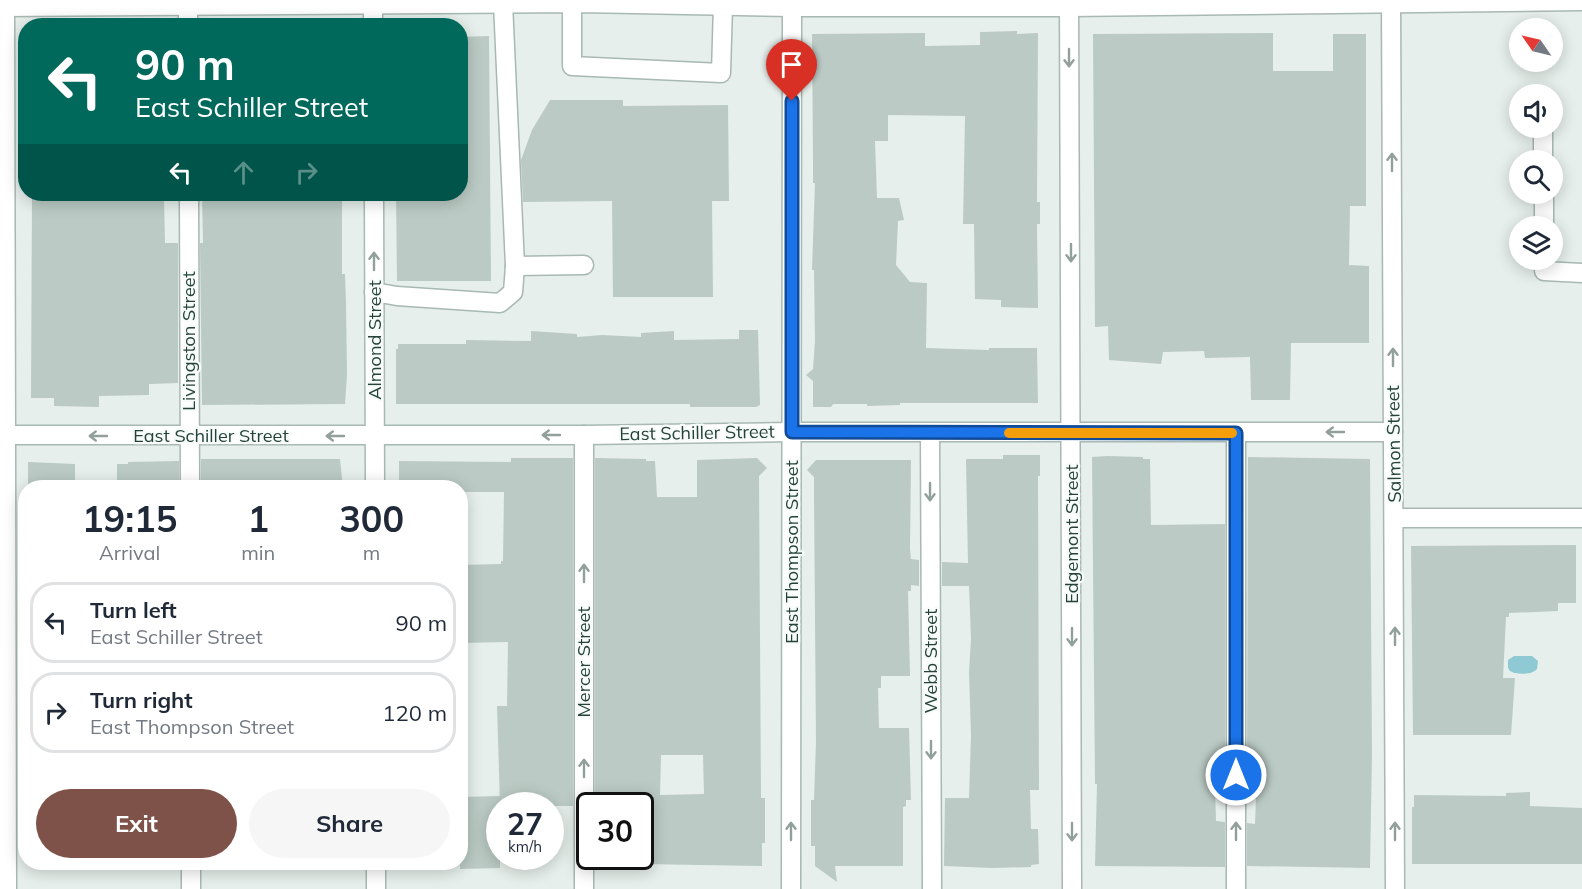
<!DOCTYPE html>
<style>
body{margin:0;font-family:Mulish,sans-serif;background:#f6f6f7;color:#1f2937;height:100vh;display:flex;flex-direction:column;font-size:22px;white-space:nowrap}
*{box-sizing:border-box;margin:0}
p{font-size:20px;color:#747a83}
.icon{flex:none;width:33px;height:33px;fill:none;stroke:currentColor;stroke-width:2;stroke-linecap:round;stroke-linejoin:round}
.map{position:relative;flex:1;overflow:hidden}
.drawer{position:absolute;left:18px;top:480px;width:450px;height:390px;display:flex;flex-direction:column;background:#fff;border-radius:24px;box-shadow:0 3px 15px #0003}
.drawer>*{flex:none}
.guide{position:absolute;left:18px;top:18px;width:450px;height:183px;border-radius:24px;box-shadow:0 3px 15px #0003;background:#00695c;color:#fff;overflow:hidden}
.needle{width:39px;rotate:304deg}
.buttons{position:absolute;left:1509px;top:18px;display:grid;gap:12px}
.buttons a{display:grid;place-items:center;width:54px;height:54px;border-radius:50%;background:#fff;box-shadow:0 3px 15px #0003;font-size:30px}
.speed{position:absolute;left:486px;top:792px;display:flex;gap:12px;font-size:30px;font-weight:700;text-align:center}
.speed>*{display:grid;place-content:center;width:78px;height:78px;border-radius:50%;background:#fff;box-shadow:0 3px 15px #0003;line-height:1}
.speed small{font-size:15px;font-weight:400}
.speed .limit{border:3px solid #111;border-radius:9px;background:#fff;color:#111}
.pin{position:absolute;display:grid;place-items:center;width:51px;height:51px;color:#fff;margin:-62px -26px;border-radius:50% 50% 50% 0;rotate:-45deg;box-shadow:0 0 6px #0007}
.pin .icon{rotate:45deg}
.me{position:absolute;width:66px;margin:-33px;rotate:0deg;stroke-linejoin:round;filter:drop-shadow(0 0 4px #0008)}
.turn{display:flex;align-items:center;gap:21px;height:126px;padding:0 18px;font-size:27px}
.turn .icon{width:78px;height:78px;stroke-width:2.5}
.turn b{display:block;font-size:42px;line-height:51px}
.lanes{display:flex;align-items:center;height:57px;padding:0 18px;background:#0003;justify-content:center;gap:30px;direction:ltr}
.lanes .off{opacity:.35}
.eta{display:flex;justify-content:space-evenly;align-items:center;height:102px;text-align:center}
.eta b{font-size:36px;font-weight:700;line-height:42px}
.cta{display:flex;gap:12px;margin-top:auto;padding:12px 18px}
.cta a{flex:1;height:69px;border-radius:36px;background:#7f5249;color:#fff;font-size:24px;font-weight:700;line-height:69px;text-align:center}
.cta a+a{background:#f6f6f7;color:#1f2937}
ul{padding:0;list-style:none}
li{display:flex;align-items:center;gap:18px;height:81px;margin:0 12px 9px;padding:0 6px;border:3px solid #e0e1e3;border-radius:24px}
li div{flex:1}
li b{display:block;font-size:22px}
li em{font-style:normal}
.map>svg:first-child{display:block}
.water{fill:#8ec9d4}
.building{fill:#bbcac4;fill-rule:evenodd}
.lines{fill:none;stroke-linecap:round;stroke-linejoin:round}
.minor-casing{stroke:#a8b8b2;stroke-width:21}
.minor{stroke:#fff;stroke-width:18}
.oneway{stroke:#92a09c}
.route-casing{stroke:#114b97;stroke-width:15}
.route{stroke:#1a73e8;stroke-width:10}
.slow{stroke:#f59e0b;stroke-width:10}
.labels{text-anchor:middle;stroke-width:4.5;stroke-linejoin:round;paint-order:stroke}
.street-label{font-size:18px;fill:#24423a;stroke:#f7fbf9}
</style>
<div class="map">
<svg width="1582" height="889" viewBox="0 0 1582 889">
<rect width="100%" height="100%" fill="#e6efeb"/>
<path class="water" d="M 1514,656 L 1532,656 L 1538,661 L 1537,669 C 1532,675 1517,675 1510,671 L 1508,668 L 1508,660 Z"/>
<g class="building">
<polygon points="1017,31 1017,34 1038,33 1037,202 1040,202 1040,224 1037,224 1038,308 1001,307 1001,300 975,299 974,224 963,224 965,116 888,115 888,141 875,141 877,198 899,198 904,220 898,221 896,265 910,282 927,283 926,348 989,350 989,348 1037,348 1038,403 900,403 900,405 867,406 867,404 833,404 831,407 813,407 813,381 806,375 813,369 815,341 814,270 812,270 815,183 813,183 813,161 812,34 925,33 925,46 980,45 980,32"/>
<polygon points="1273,33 1273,71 1333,71 1333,34 1366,34 1366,206 1350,206 1349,265 1369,266 1369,343 1291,343 1290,400 1251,400 1250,357 1205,358 1204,351 1163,352 1161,364 1109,360 1108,326 1095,327 1093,34"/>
<polygon points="489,36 491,281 397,281 396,194 460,194 460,37"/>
<polygon points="550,100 623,100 623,106 728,105 729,201 712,201 713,297 613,297 612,201 523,202 521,160 532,130"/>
<polygon points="32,194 148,194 148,197 164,197 165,243 178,243 178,383 149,384 149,395 99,396 99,407 54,406 54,398 31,398"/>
<polygon points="202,194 342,194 342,274 345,274 346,303 347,375 345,404 202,405 200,243 203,243"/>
<polygon points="739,330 758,330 760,405 756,407 690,407 690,404 396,404 396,349 398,349 398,344 466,344 466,340 531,341 531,331 577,334 577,337 602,335 641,337 641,333 674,331 674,340 739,339"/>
<polygon points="1003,455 1040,455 1040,476 1038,476 1039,790 1030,790 1031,829 1038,829 1039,864 1031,865 1031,867 992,868 944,866 945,798 969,798 971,735 969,672 971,639 969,586 942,586 942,562 968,563 966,459 1003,459"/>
<polygon points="1107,456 1143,457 1143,459 1150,459 1151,525 1225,524 1225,770 1223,770 1215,786 1216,821 1225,822 1225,867 1095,866 1097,784 1095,784 1092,457"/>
<polygon points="1248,457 1370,459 1372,754 1370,868 1247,866 1247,823 1255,824 1257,770 1247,770"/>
<polygon points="511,458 573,458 573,806 500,806 497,706 507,706 508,642 460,643 460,565 501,564 501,561 503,561 504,492 460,492 460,488 399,488 399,461 511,462"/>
<path d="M 595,458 L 646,459 L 646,461 L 655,461 L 657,497 L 697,497 L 697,460 L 757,458 L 767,468 L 759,476 L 761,798 L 765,798 L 765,843 L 762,843 L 762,866 L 640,864 L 640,806 L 595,806 ZM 661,755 L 703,755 L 704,794 L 660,795 Z"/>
<polygon points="201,459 340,459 343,488 201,488"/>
<polygon points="816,460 911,460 910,549 911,559 919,560 919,586 911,585 911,591 908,591 910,676 881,676 881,688 878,688 879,728 909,728 911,800 906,800 906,806 903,807 903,866 835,866 837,882 815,866 815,846 811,846 811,800 814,800 816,741 814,494 814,477 807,470"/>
<polygon points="179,461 179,488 117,488 117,464 128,464 128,462"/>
<polygon points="28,462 75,464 75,488 28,488"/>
<polygon points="1576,545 1576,603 1558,603 1558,611 1509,613 1509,617 1506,617 1503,678 1515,678 1511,735 1413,735 1411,546"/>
<polygon points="1530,792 1530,806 1582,808 1582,864 1412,864 1412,807 1414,807 1414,795 1506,796 1506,793"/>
<polygon points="500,796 500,868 460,869 460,797"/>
</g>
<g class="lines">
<g class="minor-casing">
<g id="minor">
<polyline points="5,0 7,889"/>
<polyline points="373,0 373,26"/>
<polyline points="1069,0 1072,889"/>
<polyline points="1391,0 1395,889"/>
<polyline points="503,3 515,266 584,265"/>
<polyline points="572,3 572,66 721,73 723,5"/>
<polyline points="188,6 188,26"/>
<polyline points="0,7 581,3 792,7 1069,7 1582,1"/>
<polyline points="1543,128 1543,160"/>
<polyline points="189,194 190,488"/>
<polyline points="374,194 375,488"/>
<polyline points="1544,194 1544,226"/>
<polyline points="1544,260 1544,271 1582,273"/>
<polyline points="374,292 397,296 500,303 513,292 515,266"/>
<polyline points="930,433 932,889"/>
<polyline points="1236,433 1236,889"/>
<polyline points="0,435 584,435 792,432 1393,432"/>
<polyline points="1395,518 1582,518"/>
<polyline points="191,862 191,889"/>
<polyline points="376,862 376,889"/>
<polyline points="584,889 584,435"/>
<polyline points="791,889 792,0"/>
</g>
</g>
<use href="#minor" class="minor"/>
</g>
<defs><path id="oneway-shaft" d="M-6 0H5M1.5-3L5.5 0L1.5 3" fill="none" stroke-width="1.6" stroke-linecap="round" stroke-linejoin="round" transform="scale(1.5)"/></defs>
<g class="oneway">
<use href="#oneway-shaft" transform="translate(1069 58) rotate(90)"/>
<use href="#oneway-shaft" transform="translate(1392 162) rotate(-90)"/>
<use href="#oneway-shaft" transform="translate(1071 253) rotate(90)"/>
<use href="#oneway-shaft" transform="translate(374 261) rotate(-90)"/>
<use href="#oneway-shaft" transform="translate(1393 357) rotate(-90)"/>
<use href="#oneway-shaft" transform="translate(1335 432) rotate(180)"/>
<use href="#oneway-shaft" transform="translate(551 435) rotate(180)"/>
<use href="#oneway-shaft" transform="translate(98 436) rotate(-180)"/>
<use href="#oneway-shaft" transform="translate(335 436) rotate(180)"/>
<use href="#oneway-shaft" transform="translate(930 492) rotate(90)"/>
<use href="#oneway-shaft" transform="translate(584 573) rotate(-90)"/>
<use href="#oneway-shaft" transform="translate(1395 636) rotate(-90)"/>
<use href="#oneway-shaft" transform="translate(1072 637) rotate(90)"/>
<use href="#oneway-shaft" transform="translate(931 750) rotate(90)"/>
<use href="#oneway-shaft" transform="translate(584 768) rotate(-90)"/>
<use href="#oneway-shaft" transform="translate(791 831) rotate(-90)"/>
<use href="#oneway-shaft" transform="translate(1236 831) rotate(-90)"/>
<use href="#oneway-shaft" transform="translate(1395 831) rotate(-90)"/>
<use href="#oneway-shaft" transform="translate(1072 832) rotate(90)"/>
</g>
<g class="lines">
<g class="route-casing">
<polyline id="route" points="792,101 792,432 1236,433 1236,775"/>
</g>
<use href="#route" class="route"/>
<polyline class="slow" points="1009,433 1232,433"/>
</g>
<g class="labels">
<g class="street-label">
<text transform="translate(375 340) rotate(-90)" y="6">Almond Street</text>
<text transform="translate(189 341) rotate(-90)" y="6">Livingston Street</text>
<text transform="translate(697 433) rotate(-1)" y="6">East Schiller Street</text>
<text x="211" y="442">East Schiller Street</text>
<text transform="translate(1394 444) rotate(-91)" y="6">Salmon Street</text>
<text transform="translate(1072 534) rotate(-90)" y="6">Edgemont Street</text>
<text transform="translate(792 552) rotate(-90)" y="6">East Thompson Street</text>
<text transform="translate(931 661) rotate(-90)" y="6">Webb Street</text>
<text transform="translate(584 662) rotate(-90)" y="6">Mercer Street</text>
</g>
</g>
</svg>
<div class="buttons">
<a><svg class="needle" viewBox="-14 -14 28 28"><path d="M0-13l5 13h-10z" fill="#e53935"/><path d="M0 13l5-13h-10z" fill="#747a83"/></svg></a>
<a><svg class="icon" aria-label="sound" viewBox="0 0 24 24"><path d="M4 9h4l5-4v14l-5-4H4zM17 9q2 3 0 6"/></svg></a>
<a><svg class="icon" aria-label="search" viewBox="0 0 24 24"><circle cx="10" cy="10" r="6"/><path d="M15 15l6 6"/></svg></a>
<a><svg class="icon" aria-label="layers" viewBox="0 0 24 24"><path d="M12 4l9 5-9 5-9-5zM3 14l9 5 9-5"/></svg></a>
</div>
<div class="speed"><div>27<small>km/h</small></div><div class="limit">30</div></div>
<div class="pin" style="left:792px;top:101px;background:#d93025"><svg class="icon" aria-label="arrive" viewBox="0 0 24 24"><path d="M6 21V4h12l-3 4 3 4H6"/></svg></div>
<svg class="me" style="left:1236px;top:775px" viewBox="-20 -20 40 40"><circle r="17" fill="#1a73e8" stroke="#fff" stroke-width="3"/><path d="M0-11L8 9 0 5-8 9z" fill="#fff"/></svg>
<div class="guide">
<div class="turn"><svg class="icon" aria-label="left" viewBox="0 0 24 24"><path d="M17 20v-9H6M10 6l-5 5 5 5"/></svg><div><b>90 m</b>East Schiller Street</div></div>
<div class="lanes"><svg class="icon" aria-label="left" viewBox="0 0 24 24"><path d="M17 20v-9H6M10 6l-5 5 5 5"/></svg><svg class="icon off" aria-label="ahead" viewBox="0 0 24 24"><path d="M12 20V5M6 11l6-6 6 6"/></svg><svg class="icon off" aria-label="right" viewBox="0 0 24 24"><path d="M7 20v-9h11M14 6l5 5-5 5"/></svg></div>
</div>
<section class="drawer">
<div class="eta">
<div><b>19:15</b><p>Arrival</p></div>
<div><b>1</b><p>min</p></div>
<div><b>300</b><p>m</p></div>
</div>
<ul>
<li><svg class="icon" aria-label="left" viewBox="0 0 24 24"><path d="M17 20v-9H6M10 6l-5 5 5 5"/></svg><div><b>Turn left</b><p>East Schiller Street</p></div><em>90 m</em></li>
<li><svg class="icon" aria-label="right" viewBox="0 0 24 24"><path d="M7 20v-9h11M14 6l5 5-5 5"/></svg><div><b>Turn right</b><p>East Thompson Street</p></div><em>120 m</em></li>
</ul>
<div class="cta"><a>Exit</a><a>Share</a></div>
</section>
</div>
